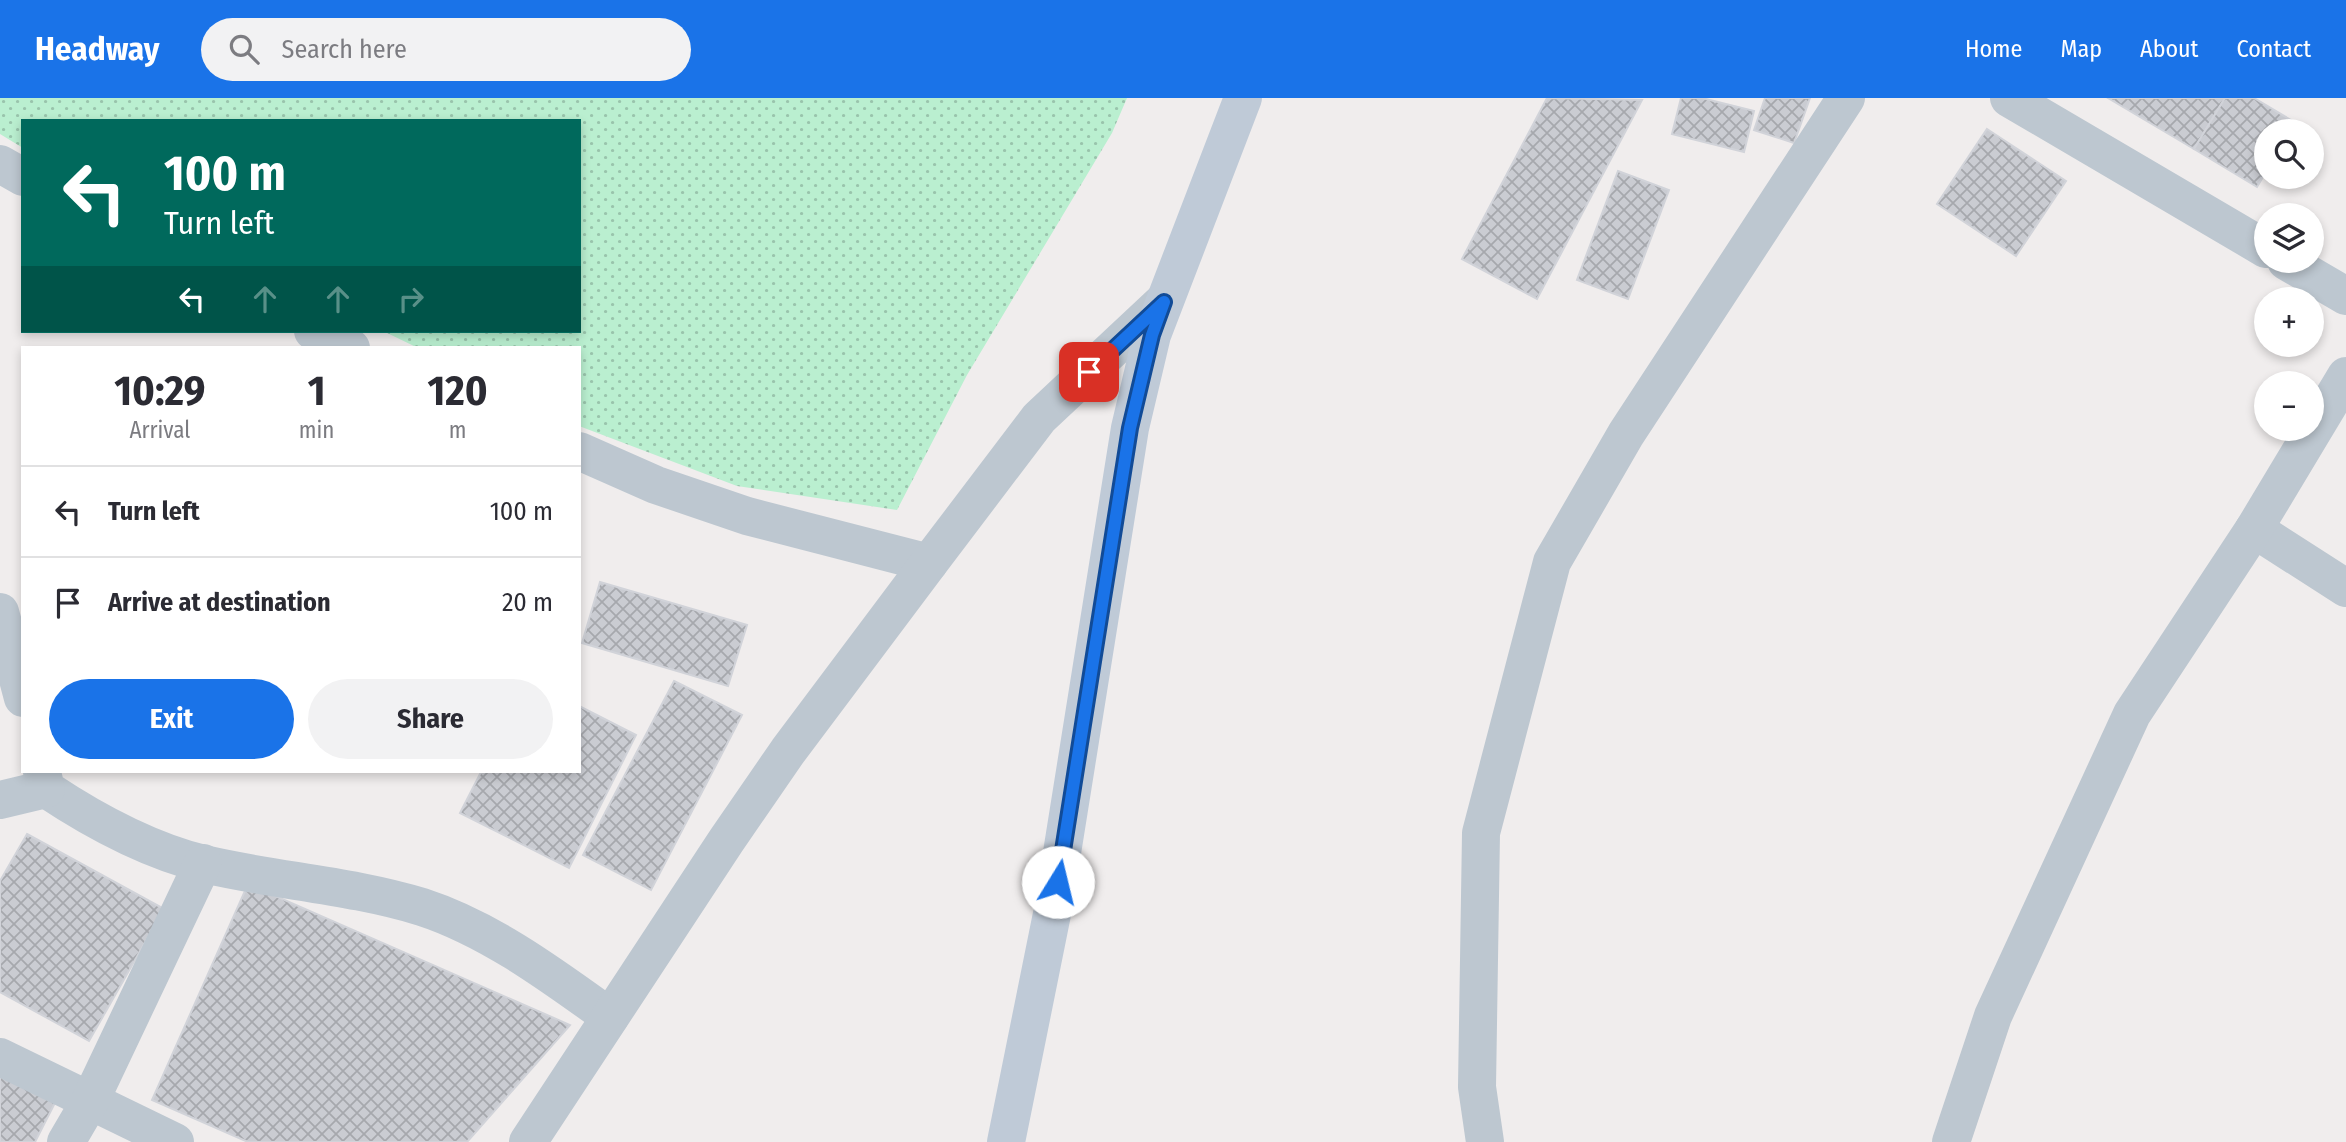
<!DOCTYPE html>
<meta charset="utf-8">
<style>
body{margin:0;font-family:"Fira Sans Condensed",sans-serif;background:#f2f2f3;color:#2b2b33;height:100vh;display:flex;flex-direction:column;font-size:26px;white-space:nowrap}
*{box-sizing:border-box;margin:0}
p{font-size:23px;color:#7c7c81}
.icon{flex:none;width:38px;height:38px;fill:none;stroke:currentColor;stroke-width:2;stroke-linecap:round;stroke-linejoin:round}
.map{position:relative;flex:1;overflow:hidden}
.drawer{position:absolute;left:21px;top:248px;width:560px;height:427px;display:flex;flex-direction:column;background:#fff;border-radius:0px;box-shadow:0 4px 10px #0003}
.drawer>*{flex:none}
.top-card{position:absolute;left:21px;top:21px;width:560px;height:214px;border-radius:0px;box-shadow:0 4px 10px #0003;background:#00695c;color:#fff;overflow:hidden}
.fabs{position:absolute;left:2254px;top:21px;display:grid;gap:14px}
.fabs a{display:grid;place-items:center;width:70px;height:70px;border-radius:50%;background:#fff;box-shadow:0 4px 10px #0003;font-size:35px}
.pin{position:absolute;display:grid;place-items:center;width:60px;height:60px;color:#fff;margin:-30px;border-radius:14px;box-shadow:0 4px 10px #0006}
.me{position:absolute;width:77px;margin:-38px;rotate:9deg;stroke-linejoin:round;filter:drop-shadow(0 0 5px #0008)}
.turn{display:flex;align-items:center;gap:24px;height:147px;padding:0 28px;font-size:32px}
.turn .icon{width:91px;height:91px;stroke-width:2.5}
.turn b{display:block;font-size:49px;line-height:60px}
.lanes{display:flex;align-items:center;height:66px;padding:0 28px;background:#0003;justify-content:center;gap:35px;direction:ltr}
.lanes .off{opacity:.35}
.eta{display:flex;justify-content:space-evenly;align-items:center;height:119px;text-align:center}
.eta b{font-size:42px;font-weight:700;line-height:49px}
.primary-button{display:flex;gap:14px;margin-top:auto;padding:14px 28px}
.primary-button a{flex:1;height:80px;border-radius:42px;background:#1a73e8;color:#fff;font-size:28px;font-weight:700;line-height:80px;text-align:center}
.primary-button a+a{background:#f2f2f3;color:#2b2b33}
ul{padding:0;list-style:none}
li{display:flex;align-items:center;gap:21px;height:91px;padding:0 28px;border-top:2px solid #e1e1e2}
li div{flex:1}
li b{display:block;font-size:26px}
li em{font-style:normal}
header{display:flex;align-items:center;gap:42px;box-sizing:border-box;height:98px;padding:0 35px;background:#1a73e8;color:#fff}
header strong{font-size:33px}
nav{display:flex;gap:38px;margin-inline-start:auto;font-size:24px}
.search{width:490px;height:63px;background:#f2f2f3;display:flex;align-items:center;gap:18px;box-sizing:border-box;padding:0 24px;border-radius:38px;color:#7c7c81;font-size:26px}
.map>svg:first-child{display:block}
.park{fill:url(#park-dots)}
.building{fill:url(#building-cross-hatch);stroke:#d1d3d9;stroke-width:2}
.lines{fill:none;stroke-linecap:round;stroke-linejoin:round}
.street{stroke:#bdc7d0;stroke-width:38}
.secondary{stroke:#bfcad7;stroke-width:38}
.route-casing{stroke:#114b97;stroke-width:18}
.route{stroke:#1a73e8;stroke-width:12}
</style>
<header>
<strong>Headway</strong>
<div class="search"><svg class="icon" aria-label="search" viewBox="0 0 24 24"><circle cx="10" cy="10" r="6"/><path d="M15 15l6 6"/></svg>Search here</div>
<nav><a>Home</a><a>Map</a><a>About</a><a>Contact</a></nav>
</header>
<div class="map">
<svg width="2346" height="1044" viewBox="0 0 2346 1044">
<defs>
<pattern id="park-dots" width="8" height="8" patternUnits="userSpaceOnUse" patternTransform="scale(1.75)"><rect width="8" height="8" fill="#baefd0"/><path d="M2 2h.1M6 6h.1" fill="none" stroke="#99c4ac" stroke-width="1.8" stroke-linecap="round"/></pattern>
<pattern id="building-cross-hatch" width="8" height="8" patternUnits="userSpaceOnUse" patternTransform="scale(1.75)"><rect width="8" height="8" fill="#caccd2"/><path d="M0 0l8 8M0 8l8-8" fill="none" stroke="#a6a8ad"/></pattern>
</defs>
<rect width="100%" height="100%" fill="#f0eded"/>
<polygon class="park" points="0,0 1127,0 1112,35 967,277 897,412 737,388 579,328 579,250 418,250 383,233 579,233 579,23 23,23 23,50 0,36"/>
<g class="building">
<polygon points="1547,0 1642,2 1537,201 1462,161"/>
<polygon points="1681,0 1702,0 1754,13 1744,54 1672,36"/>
<polygon points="1765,0 1810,0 1794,45 1754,32"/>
<polygon points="2108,0 2225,0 2194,51"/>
<polygon points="2225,0 2254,0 2296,25 2291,33 2266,33 2266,74 2257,89 2194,51"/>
<polygon points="1987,31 2066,83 2016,158 1937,106"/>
<polygon points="1618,73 1669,92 1628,201 1577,182"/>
<polygon points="600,484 747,527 728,588 582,545"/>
<polygon points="674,583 742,617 651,792 583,757"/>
<polygon points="579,608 636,637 569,770 460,715 481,674 579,674"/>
<polygon points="27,736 164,811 89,943 0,894 0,783"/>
<polygon points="248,786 570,927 467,1044 248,1044 152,1002"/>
<polygon points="0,965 60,995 35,1044 0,1044"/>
</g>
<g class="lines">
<g class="street">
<polyline points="2009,0 2266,151"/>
<polyline points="0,66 23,79"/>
<polyline points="2286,163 2346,198"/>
<polyline points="313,233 351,250"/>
<polyline points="579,353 656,387 747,418 929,465"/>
<polyline points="2254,431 2346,490"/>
<polyline points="0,514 23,600"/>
<path d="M 42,674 L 46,691 C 94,723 147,752 204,766 C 276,783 350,787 422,809 C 490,831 553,878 610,919"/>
<polyline points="0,702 46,691"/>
<polyline points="0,959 175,1044"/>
<polyline points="66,1044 90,1003 203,765"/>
<polyline points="528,1044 726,743 788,653 929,465 1039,320 1164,203"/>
<polyline points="1485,1044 1477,989 1481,735 1552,464 1626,336 1846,0"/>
<polyline points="1951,1044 1993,918 2132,616 2254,431 2346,278"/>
</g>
<polyline class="secondary" points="1006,1044 1053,811 1130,330 1152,237 1243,0"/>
</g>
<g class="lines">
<g class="route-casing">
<polyline id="route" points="1058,784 1130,330 1152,237 1164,204 1089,274"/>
</g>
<use href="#route" class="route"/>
</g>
</svg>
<div class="fabs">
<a><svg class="icon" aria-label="search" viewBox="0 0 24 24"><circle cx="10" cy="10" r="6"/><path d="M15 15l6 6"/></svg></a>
<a><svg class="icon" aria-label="layers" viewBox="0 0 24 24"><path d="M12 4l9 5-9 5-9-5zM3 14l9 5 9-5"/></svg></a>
<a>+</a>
<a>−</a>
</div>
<div class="pin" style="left:1089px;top:274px;background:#d93025"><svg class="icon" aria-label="arrive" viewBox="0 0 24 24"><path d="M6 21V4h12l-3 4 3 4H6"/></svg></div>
<svg class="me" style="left:1058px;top:784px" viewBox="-20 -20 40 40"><circle r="19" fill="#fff"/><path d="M0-13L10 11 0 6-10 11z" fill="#1a73e8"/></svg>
<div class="top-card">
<div class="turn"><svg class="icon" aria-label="left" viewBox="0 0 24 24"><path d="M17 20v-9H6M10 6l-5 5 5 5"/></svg><div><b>100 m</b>Turn left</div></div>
<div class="lanes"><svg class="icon" aria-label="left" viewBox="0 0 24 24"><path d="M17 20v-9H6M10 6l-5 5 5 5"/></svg><svg class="icon off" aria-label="ahead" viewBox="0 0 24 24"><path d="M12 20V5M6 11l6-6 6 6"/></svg><svg class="icon off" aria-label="ahead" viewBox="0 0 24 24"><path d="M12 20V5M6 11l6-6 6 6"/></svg><svg class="icon off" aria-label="right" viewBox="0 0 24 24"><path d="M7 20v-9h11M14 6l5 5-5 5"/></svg></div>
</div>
<section class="drawer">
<div class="eta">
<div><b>10:29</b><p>Arrival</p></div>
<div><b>1</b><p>min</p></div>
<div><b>120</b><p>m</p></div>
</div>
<ul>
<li><svg class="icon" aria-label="left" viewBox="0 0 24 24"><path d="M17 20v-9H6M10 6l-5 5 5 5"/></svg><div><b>Turn left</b></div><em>100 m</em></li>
<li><svg class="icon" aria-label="arrive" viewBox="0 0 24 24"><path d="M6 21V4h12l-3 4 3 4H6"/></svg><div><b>Arrive at destination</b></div><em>20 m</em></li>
</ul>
<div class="primary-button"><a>Exit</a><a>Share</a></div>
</section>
</div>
